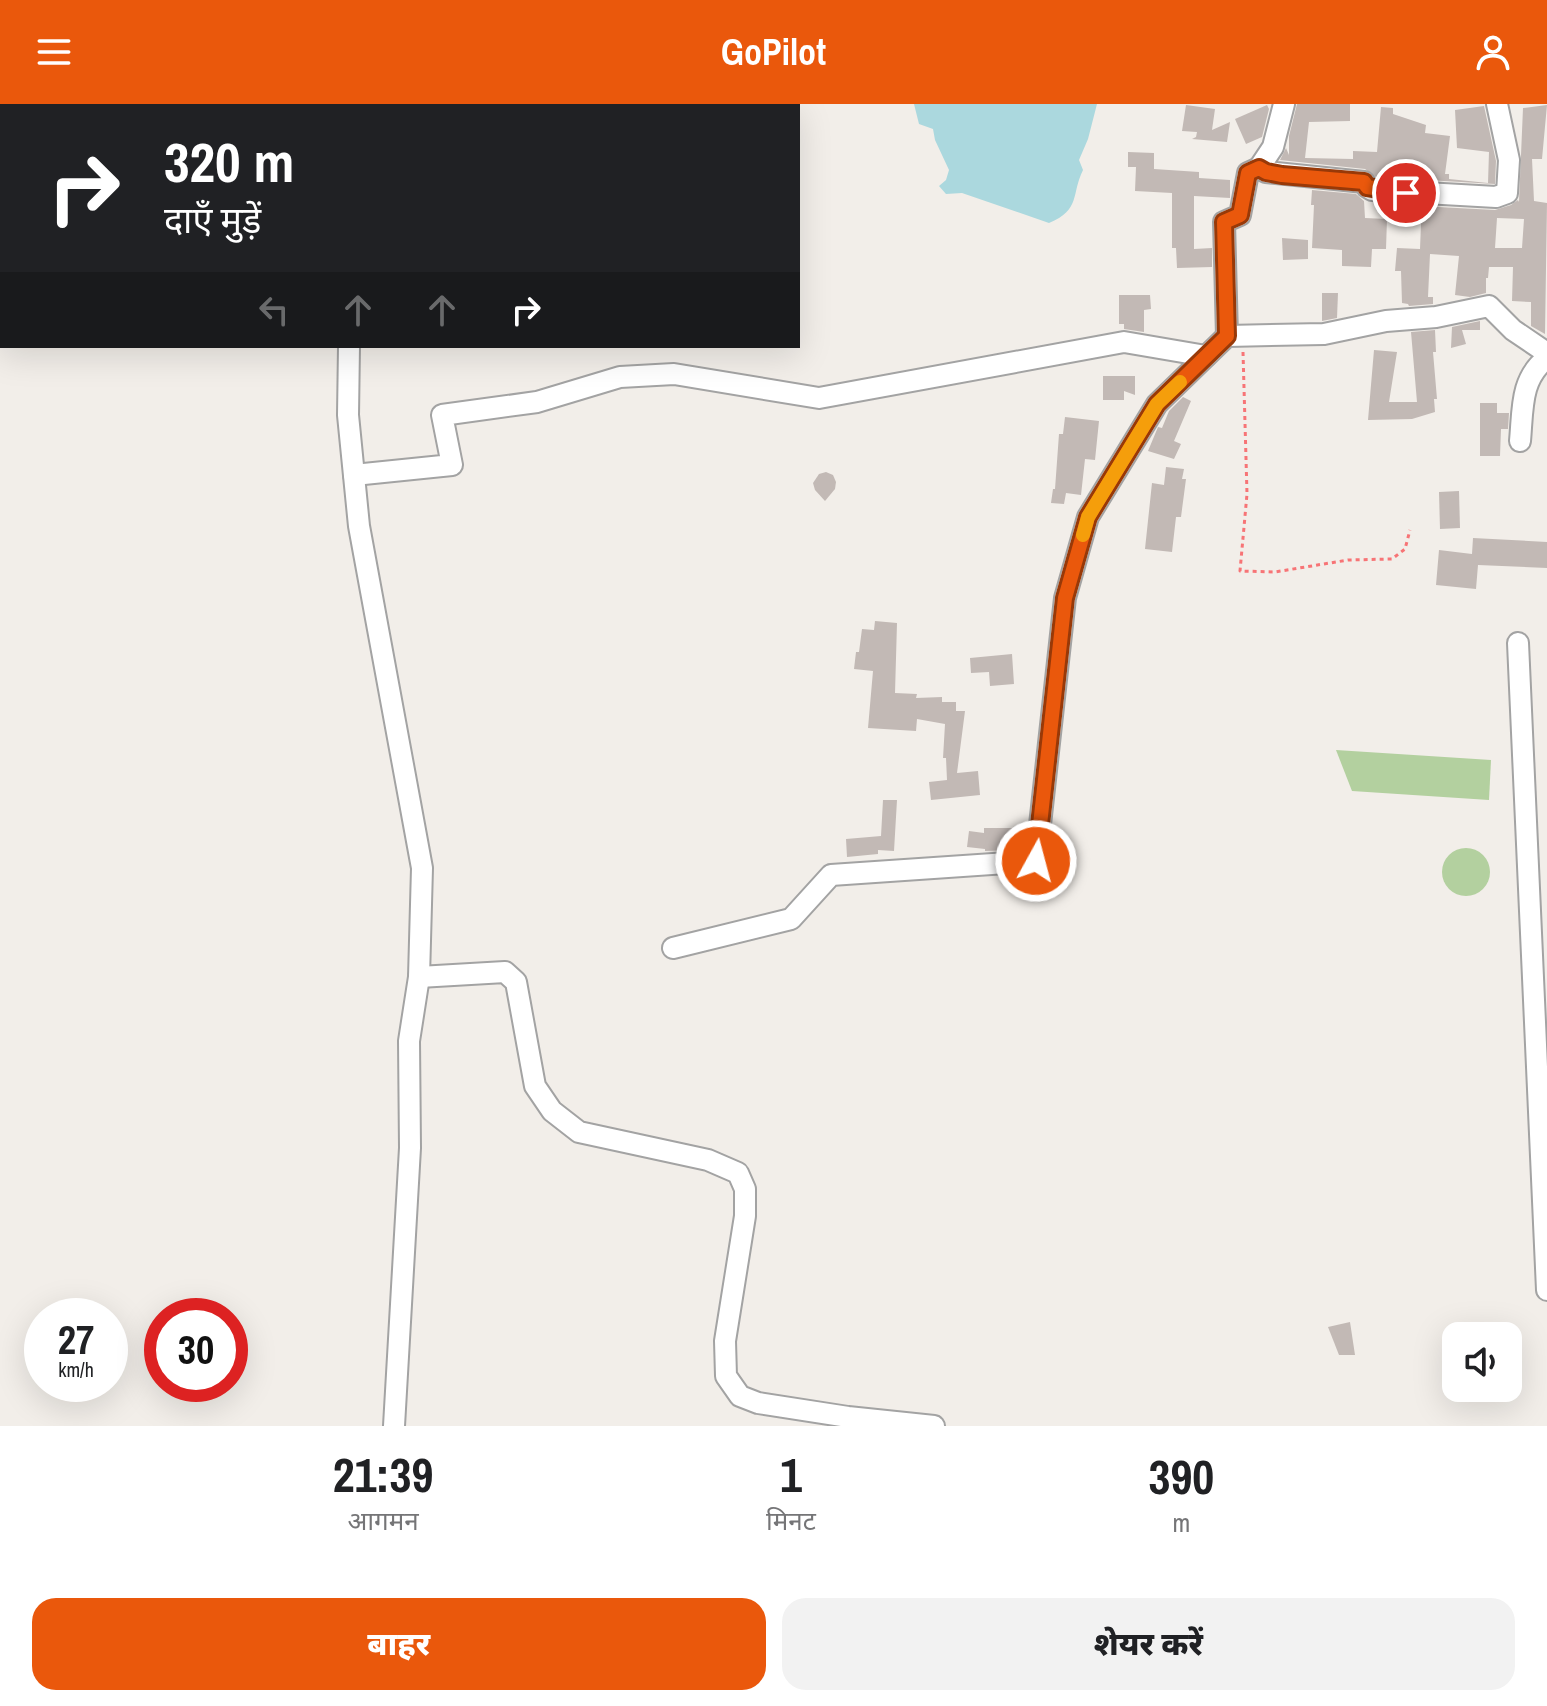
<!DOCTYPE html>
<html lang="hi">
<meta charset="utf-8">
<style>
body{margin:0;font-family:"Archivo Narrow","Noto Sans Devanagari",sans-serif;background:#f2f2f2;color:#202124;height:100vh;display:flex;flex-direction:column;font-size:30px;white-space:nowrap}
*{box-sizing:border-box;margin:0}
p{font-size:26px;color:#757577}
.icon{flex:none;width:44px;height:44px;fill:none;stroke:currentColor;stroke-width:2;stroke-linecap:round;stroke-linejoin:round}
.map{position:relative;height:1322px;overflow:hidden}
.details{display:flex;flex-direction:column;background:#fff;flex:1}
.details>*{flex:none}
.banner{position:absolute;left:0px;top:0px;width:800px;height:244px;box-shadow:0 8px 32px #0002;background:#202124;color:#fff;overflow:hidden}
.fabs{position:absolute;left:1442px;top:1218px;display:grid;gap:16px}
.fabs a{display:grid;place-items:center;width:80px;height:80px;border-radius:16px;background:#fff;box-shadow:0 8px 32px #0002;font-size:40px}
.speed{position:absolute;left:24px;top:1194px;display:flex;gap:16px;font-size:40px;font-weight:700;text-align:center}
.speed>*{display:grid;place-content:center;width:104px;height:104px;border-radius:50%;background:#fff;box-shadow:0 8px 32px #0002;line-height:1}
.speed small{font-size:20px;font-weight:400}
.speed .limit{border:12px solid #d22;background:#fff;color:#111}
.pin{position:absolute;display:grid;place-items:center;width:68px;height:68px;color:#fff;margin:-34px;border:4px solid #fff;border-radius:50%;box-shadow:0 2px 8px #0007}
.me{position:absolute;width:88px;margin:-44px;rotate:7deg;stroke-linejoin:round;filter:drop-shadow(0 0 6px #0008)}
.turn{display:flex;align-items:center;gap:28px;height:168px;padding:0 32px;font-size:36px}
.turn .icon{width:104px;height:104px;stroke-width:2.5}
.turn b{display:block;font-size:56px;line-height:68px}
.lanes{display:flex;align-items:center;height:76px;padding:0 32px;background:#0003;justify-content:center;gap:40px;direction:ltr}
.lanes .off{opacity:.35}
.eta{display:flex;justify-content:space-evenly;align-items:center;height:136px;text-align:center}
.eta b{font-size:48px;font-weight:800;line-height:56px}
.primary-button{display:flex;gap:16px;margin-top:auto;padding:16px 32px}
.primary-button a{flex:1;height:92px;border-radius:24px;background:#ea580c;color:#fff;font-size:32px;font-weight:800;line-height:92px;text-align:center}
.primary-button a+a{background:#f2f2f2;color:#202124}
header{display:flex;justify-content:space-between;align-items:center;height:104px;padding:0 32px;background:#ea580c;color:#fff;font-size:36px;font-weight:800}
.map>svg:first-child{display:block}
.forest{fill:#b3d09f}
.water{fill:#abd8de}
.building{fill:#c2b9b5;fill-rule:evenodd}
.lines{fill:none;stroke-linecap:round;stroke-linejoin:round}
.minor-casing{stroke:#a3a3a3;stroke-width:24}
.path{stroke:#f77476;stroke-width:3;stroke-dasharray:4 4;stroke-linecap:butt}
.minor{stroke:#fff;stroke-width:20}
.route-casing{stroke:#983908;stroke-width:20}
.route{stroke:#ea580c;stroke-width:14}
.slow{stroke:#f59e0b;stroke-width:14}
</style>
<header><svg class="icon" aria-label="menu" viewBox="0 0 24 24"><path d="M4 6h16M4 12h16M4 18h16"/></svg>GoPilot<svg class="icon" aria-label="person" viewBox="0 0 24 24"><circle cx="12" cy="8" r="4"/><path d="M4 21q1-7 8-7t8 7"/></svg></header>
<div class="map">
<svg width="1547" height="1322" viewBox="0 0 1547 1322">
<rect width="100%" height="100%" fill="#f2eee9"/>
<g class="forest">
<polygon points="1336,646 1491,656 1489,696 1352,687"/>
<circle cx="1466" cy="768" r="24"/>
</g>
<path class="water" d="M 914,0 L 1097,0 L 1088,35 L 1079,56 L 1083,66 C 1071,90 1081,106 1049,119 L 962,89 L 946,90 L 939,82 L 946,76 L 949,66 L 935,36 L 933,25 L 919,20 Z"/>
<g class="building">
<polygon points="1297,0 1350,0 1350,17 1309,18 1305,54 1353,55 1353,47 1377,48 1381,3 1393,4 1393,10 1426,21 1425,29 1450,32 1445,70 1449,70 1449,75 1488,79 1489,48 1457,44 1455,6 1484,2 1496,57 1495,80 1376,73 1365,65 1280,56 1286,44 1289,51 1289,32"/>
<polygon points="1186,1 1215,5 1212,26 1230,18 1227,38 1192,35 1196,33 1197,28 1182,27"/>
<polygon points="1267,1 1269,5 1262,33 1246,40 1235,15"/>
<path d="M 1547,1 L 1542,55 L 1532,55 L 1534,97 L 1547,99 L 1545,230 L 1531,222 L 1531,198 L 1512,197 L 1513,163 L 1489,163 L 1488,174 L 1486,174 L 1486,189 L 1470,193 L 1455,191 L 1459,152 L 1430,150 L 1428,193 L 1433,193 L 1433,200 L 1409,202 L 1408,200 L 1402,199 L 1401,167 L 1395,167 L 1397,144 L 1420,145 L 1421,120 L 1418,120 L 1419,102 L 1495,106 L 1511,101 L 1518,96 L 1519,98 L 1523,4 ZM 1497,114 L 1524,115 L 1522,144 L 1495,144 Z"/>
<polygon points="1128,48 1154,49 1154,65 1199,68 1199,74 1230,76 1230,94 1194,92 1194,145 1212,144 1212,163 1177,164 1176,144 1172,144 1172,89 1135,87 1136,63 1128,63"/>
<polygon points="1312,86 1356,90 1364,97 1365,114 1387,115 1386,145 1372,145 1371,163 1342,162 1342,146 1312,144 1314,101 1311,101"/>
<polygon points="1282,134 1308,136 1308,155 1283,156"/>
<polygon points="1322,189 1338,189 1337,214 1322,217"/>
<polygon points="1119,191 1150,191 1151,205 1144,206 1144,228 1124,225 1124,220 1119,220"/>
<polygon points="1480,217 1480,226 1462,226 1466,240 1451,244 1452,223"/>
<polygon points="1435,226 1436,248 1433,248 1437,295 1434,295 1435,308 1412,315 1368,316 1374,246 1397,248 1389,298 1417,298 1411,228"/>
<polygon points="1103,272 1135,272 1135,291 1124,287 1124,296 1103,296"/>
<polygon points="1183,293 1191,297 1174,337 1181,340 1174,355 1148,347 1158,323 1162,324 1169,307"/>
<polygon points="1480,299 1497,299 1497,309 1509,309 1508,325 1501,325 1500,352 1480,352"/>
<polygon points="1065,313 1099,317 1095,356 1085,355 1081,391 1066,389 1064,400 1051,399 1053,385 1055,385 1059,330 1063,330"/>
<polygon points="1166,363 1184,365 1182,375 1186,375 1181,413 1176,413 1172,448 1145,445 1152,379 1164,381"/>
<polygon points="826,368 833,371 836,378 835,385 825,397 815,386 813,379 819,370"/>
<polygon points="1459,387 1460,424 1440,425 1439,388"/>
<polygon points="1473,434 1547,438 1547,464 1478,461 1476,485 1436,481 1439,446 1472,450"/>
<polygon points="875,517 897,519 895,589 917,590 916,594 942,593 942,598 956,598 956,607 965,607 957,669 978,667 980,691 931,696 929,678 947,676 946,654 943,654 945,620 917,615 916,627 868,624 873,567 854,565 856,548 859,548 862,525 874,526"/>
<polygon points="1012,550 1014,580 990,582 989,568 971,569 970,554"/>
<polygon points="883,696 897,696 894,747 878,746 878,750 847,753 846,735 881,732"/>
<polygon points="984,724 1012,724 1012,746 985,747 985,745 967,743 969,727 984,729"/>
<polygon points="1350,1218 1355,1251 1339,1251 1328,1223"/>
</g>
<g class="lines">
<g class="minor-casing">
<g id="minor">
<polyline points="311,0 312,2"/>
<polyline points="1284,0 1273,43 1259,64 1266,68 1364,78 1367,83 1372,86 1496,93 1507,89 1509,56 1497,0"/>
<polyline points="0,155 2,155"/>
<polyline points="1227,232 1224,118 1240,111 1248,69 1259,64"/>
<polyline points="349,242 348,311 359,422 422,764 419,873 409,937 410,1044 394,1322"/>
<path d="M 1520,337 C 1523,305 1520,275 1547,254"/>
<polyline points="354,371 452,361 442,311 537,298 620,273 674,270 819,294 1124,238 1206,252"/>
<polyline points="1518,539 1547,1186"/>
<polyline points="673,844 791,815 831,771 1036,757 1065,494 1088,413 1157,300 1227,232 1324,230 1386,217 1436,213 1489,202 1513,226 1547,249"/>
<polyline points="419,873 505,868 516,878 535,982 552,1007 579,1028 708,1056 738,1069 745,1085 745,1112 725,1237 726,1272 740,1292 758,1299 848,1313 934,1322"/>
</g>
</g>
<polyline class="path" points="1243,248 1247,390 1240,467 1275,468 1348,456 1392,455 1405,445 1410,426"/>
<use href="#minor" class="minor"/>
</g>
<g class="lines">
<g class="route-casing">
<polyline id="route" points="1036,757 1065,494 1088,413 1157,300 1227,232 1224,118 1240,111 1248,69 1259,64 1266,68 1282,71 1364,78 1367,83 1406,89"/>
</g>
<use href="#route" class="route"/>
<polyline class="slow" points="1083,431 1088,413 1157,300 1180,278"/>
</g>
</svg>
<div class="fabs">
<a><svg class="icon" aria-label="sound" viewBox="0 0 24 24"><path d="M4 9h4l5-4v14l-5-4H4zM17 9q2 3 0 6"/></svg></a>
</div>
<div class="speed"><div>27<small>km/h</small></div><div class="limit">30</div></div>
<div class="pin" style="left:1406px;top:89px;background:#d93025"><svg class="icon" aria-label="arrive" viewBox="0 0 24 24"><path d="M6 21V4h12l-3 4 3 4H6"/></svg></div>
<svg class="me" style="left:1036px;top:757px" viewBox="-20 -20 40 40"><circle r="17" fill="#ea580c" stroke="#fff" stroke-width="3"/><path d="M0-11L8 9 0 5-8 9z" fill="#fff"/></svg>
<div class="banner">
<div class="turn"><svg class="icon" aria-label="right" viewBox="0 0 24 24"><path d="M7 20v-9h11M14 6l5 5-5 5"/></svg><div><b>320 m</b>दाएँ मुड़ें</div></div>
<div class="lanes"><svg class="icon off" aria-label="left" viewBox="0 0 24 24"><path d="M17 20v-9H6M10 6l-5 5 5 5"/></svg><svg class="icon off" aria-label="ahead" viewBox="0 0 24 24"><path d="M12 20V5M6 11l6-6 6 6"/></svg><svg class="icon off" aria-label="ahead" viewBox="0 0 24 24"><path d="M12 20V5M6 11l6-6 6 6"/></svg><svg class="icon" aria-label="right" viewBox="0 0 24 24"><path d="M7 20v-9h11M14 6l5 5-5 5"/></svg></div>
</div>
</div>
<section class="details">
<div class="eta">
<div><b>21:39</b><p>आगमन</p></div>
<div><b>1</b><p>मिनट</p></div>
<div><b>390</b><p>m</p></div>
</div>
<div class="primary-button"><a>बाहर</a><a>शेयर करें</a></div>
</section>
